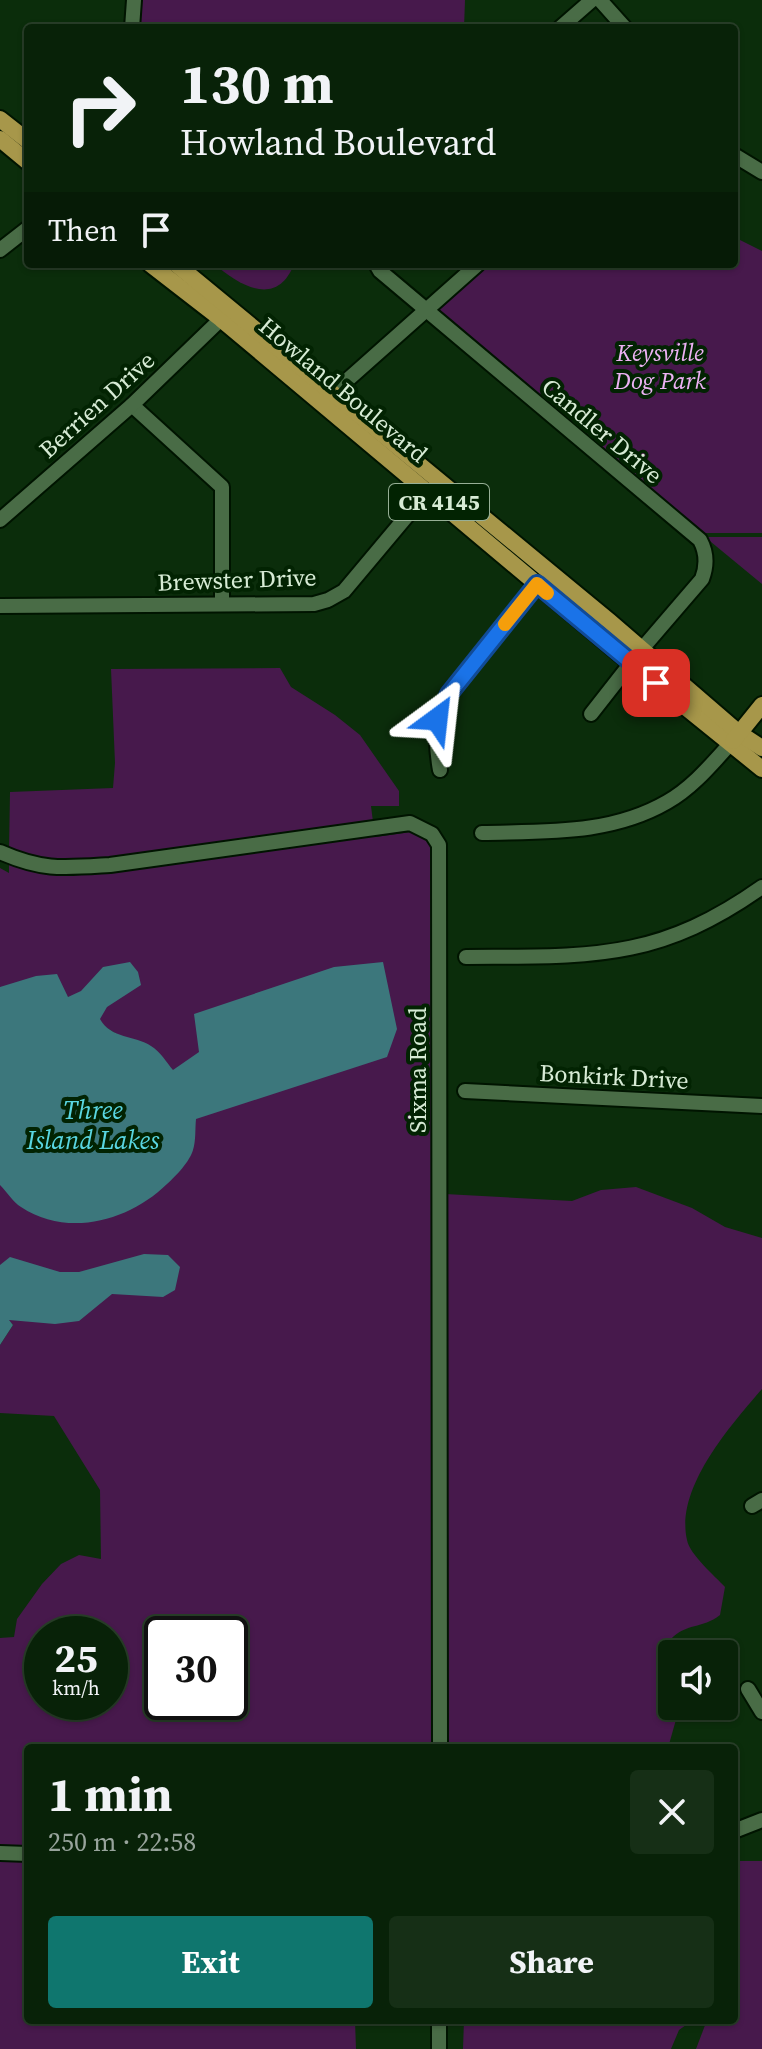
<!DOCTYPE html>
<meta charset="utf-8">
<style>
body{margin:0;font-family:"Source Serif 4",serif;background:#162f16;color:#f1f3f6;height:100vh;display:flex;flex-direction:column;font-size:30px;white-space:nowrap}
*{box-sizing:border-box;margin:0}
p{font-size:26px;color:#98a49c}
.icon{flex:none;width:44px;height:44px;fill:none;stroke:currentColor;stroke-width:2;stroke-linecap:round;stroke-linejoin:round}
.map{position:relative;flex:1;overflow:hidden}
.details{position:absolute;left:24px;top:1744px;width:714px;height:280px;display:flex;flex-direction:column;background:#082208;border-radius:8px;box-shadow:0 2px 6px #0004,0 0 0 2px #293f29}
.details>*{flex:none}
.banner{position:absolute;left:24px;top:24px;width:714px;height:244px;border-radius:8px;box-shadow:0 2px 6px #0004,0 0 0 2px #293f29;background:#082208;color:#f1f3f6;overflow:hidden}
.fabs{position:absolute;left:658px;top:1640px;display:grid;gap:16px}
.fabs a{display:grid;place-items:center;width:80px;height:80px;border-radius:8px;background:#082208;box-shadow:0 2px 6px #0004,0 0 0 2px #293f29;font-size:40px}
.speed{position:absolute;left:24px;top:1616px;display:flex;gap:16px;font-size:40px;font-weight:700;text-align:center}
.speed>*{display:grid;place-content:center;width:104px;height:104px;border-radius:50%;background:#082208;box-shadow:0 2px 6px #0004,0 0 0 2px #293f29;line-height:1}
.speed small{font-size:20px;font-weight:400}
.speed .limit{border:4px solid #111;border-radius:12px;background:#fff;color:#111}
.pin{position:absolute;display:grid;place-items:center;width:68px;height:68px;color:#fff;margin:-34px;border-radius:16px;box-shadow:0 4px 12px #0006}
.me{position:absolute;width:88px;margin:-44px;rotate:30deg;stroke-linejoin:round;filter:drop-shadow(0 0 6px #0008)}
.turn{display:flex;align-items:center;gap:28px;height:168px;padding:0 24px;font-size:36px}
.turn .icon{width:104px;height:104px;stroke-width:2.5}
.turn b{display:block;font-size:56px;line-height:68px}
.then{display:flex;align-items:center;height:76px;padding:0 24px;background:#0003;gap:16px;font-size:30px}
.round{display:grid;place-items:center;flex:none;width:84px;height:84px;border-radius:8px;background:#162f16}
.overview{display:flex;align-items:center;justify-content:space-between;height:136px;padding:0 24px}
h1{font-size:48px;font-weight:700;line-height:60px}
.action{display:flex;gap:16px;margin-top:auto;padding:16px 24px}
.action a{flex:1;height:92px;border-radius:8px;background:#0f766e;color:#fff;font-size:32px;font-weight:700;line-height:92px;text-align:center}
.action a+a{background:#162f16;color:#f1f3f6}
.map>svg:first-child{display:block}
.green{fill:#47194c;fill-rule:evenodd}
.water{fill:#3c777c}
.lines{fill:none;stroke-linecap:round;stroke-linejoin:round}
.minor-casing{stroke:#001400;stroke-width:18}
.major-casing{stroke:#001400;stroke-width:20}
.minor{stroke:#496c46;stroke-width:14}
.major{stroke:#a7974a;stroke-width:16}
.route-casing{stroke:#114b97;stroke-width:20}
.route{stroke:#1a73e8;stroke-width:14}
.slow{stroke:#f59e0b;stroke-width:14}
.labels{text-anchor:middle;stroke-width:8;stroke-linejoin:round;paint-order:stroke}
.shield{fill:#022302;stroke:#97af96;stroke-width:2}
.shield-label{font-size:22px;font-weight:bold;fill:#d7ebd5}
.park-label{font-size:24px;font-style:italic;fill:#edb2f4;stroke:#022302}
.street-label{font-size:24px;fill:#d7ebd5;stroke:#022302}
.water-label{font-size:26px;font-style:italic;fill:#59d6e1;stroke:#022302}
</style>
<div class="map">
<svg width="762" height="2049" viewBox="0 0 762 2049">
<rect width="100%" height="100%" fill="#0b2d0b"/>
<g class="green">
<polygon points="140,0 465,0 464,28 137,28"/>
<polygon points="734,237 762,251 762,533 701,533 439,312 440,304 484,264 734,264"/>
<path d="M 214,264 L 294,264 C 277,308 240,286 214,264 Z"/>
<polygon points="705,537 762,537 762,584"/>
<polygon points="280,668 291,687 335,715 360,735 399,791 399,806 371,806 373,822 110,860 61,863 9,851 10,792 113,788 115,763 111,669"/>
<path d="M 418,831 L 429,838 L 435,847 L 436,1748 L 28,1748 L 28,1848 L 0,1848 L 0,1638 L 14,1637 L 17,1619 L 42,1584 L 61,1564 L 79,1555 L 101,1559 L 100,1490 L 54,1416 L 0,1413 L 0,1345 L 13,1325 L 2,1313 L 0,1307 L 0,1155 L 121,1037 L 104,1026 L 83,995 L 0,1007 L 0,868 L 9,873 L 9,861 L 27,869 L 61,873 L 374,833 L 375,837 ZM 42,1634 L 110,1634 L 110,1702 L 42,1702 ZM 162,1634 L 230,1634 L 230,1702 L 162,1702 Z"/>
<path d="M 636,1187 L 692,1208 L 725,1227 L 762,1238 L 762,1389 C 731,1425 675,1488 687,1540 C 690,1555 715,1576 725,1587 L 720,1615 C 702,1629 686,1623 671,1639 L 674,1654 L 672,1654 L 672,1706 L 675,1706 L 677,1716 L 668,1748 L 444,1748 L 445,1194 L 572,1201 L 601,1190 Z"/>
<polygon points="0,1859 28,1859 28,2020 355,2020 356,2049 0,2049"/>
<polygon points="734,1861 762,1861 762,2049 696,2049 707,2020 734,2020"/>
<polygon points="464,2020 693,2020 679,2030 671,2049 463,2049"/>
</g>
<g class="water">
<path d="M 130,962 L 138,972 L 141,985 L 107,1007 L 100,1019 C 111,1039 135,1035 151,1046 C 160,1051 167,1063 173,1070 L 199,1052 L 194,1014 L 334,967 L 383,962 L 397,1029 L 387,1057 L 196,1119 C 195,1129 196,1141 193,1150 C 190,1161 176,1176 167,1184 C 129,1221 68,1238 21,1207 C 13,1202 7,1192 0,1185 L 0,987 L 36,976 L 57,974 L 68,997 L 81,991 L 103,967 Z"/>
<polygon points="144,1254 168,1255 180,1267 175,1290 163,1297 112,1294 79,1321 55,1324 9,1320 13,1325 0,1345 0,1265 10,1257 60,1272 79,1272"/>
</g>
<g class="lines">
<g class="minor-casing">
<g id="minor">
<polyline points="600,0 625,28"/>
<polyline points="132,28 134,0"/>
<polyline points="560,28 592,0"/>
<polyline points="734,155 762,172"/>
<polyline points="0,250 28,228"/>
<path d="M 376,264 L 380,271 L 700,540 C 707,553 707,566 702,579 L 641,650"/>
<polyline points="326,399 478,264"/>
<polyline points="132,405 222,487 222,604"/>
<polyline points="0,520 132,405 221,319"/>
<polyline points="0,606 314,604 328,600 344,591 427,492"/>
<polyline points="591,714 631,663"/>
<path d="M 440,770 C 435,742 435,719 449,694 L 537,584"/>
<path d="M 482,833 C 546,831 610,835 667,802 C 692,788 711,765 730,744"/>
<path d="M 0,852 C 43,871 64,868 110,865 L 410,823 L 432,834 L 439,845 L 440,1748"/>
<path d="M 466,957 C 589,956 656,962 762,887"/>
<polyline points="465,1091 762,1106"/>
<polyline points="752,1506 762,1500"/>
<polyline points="748,1689 762,1712"/>
<polyline points="734,1831 762,1820"/>
<polyline points="0,1853 28,1854"/>
<polyline points="439,2049 439,2020"/>
</g>
</g>
<g class="major-casing">
<g id="major">
<polyline points="0,119 28,141"/>
<polyline points="0,139 28,162"/>
<polyline points="150,264 221,319 631,663 762,769"/>
<polyline points="176,264 609,621 739,733 762,748"/>
<polyline points="733,741 762,705"/>
</g>
</g>
<use href="#minor" class="minor"/>
<use href="#major" class="major"/>
</g>
<g class="lines">
<g class="route-casing">
<polyline id="route" points="437,719 449,694 537,584 656,683"/>
</g>
<use href="#route" class="route"/>
<polyline class="slow" points="505,624 537,584 547,593"/>
</g>
<g class="labels">
<rect class="shield" x="389" y="484" width="100" height="36" rx="6"/>
<g class="shield-label">
<text x="439" y="510">CR 4145</text>
</g>
<g class="park-label">
<text x="660" y="361">Keysville<tspan x="660" dy="28">Dog Park</tspan></text>
</g>
<g class="street-label">
<text transform="translate(343 390) rotate(40)" y="8">Howland Boulevard</text>
<text transform="translate(97 405) rotate(-42)" y="8">Berrien Drive</text>
<text transform="translate(602 431) rotate(40)" y="8">Candler Drive</text>
<text transform="translate(237 580) rotate(-2)" y="8">Brewster Drive</text>
<text transform="translate(418 1070) rotate(-90)" y="8">Sixma Road</text>
<text transform="translate(614 1077) rotate(3)" y="8">Bonkirk Drive</text>
</g>
<g class="water-label">
<text x="93" y="1119">Three<tspan x="93" dy="30">Island Lakes</tspan></text>
</g>
</g>
</svg>
<div class="fabs">
<a><svg class="icon" aria-label="sound" viewBox="0 0 24 24"><path d="M4 9h4l5-4v14l-5-4H4zM17 9q2 3 0 6"/></svg></a>
</div>
<div class="speed"><div>25<small>km/h</small></div><div class="limit">30</div></div>
<div class="pin" style="left:656px;top:683px;background:#d93025"><svg class="icon" aria-label="arrive" viewBox="0 0 24 24"><path d="M6 21V4h12l-3 4 3 4H6"/></svg></div>
<svg class="me" style="left:437px;top:719px" viewBox="-20 -20 40 40"><path d="M0-17L14 15 0 8-14 15z" fill="#1a73e8" stroke="#fff" stroke-width="4"/></svg>
<div class="banner">
<div class="turn"><svg class="icon" aria-label="right" viewBox="0 0 24 24"><path d="M7 20v-9h11M14 6l5 5-5 5"/></svg><div><b>130 m</b>Howland Boulevard</div></div>
<div class="then">Then<svg class="icon" aria-label="arrive" viewBox="0 0 24 24"><path d="M6 21V4h12l-3 4 3 4H6"/></svg></div>
</div>
<section class="details">
<div class="overview"><div><h1>1 min</h1><p>250 m · 22:58</p></div><a class="round"><svg class="icon" aria-label="close" viewBox="0 0 24 24"><path d="M6 6l12 12M18 6L6 18"/></svg></a></div>
<div class="action"><a>Exit</a><a>Share</a></div>
</section>
</div>
